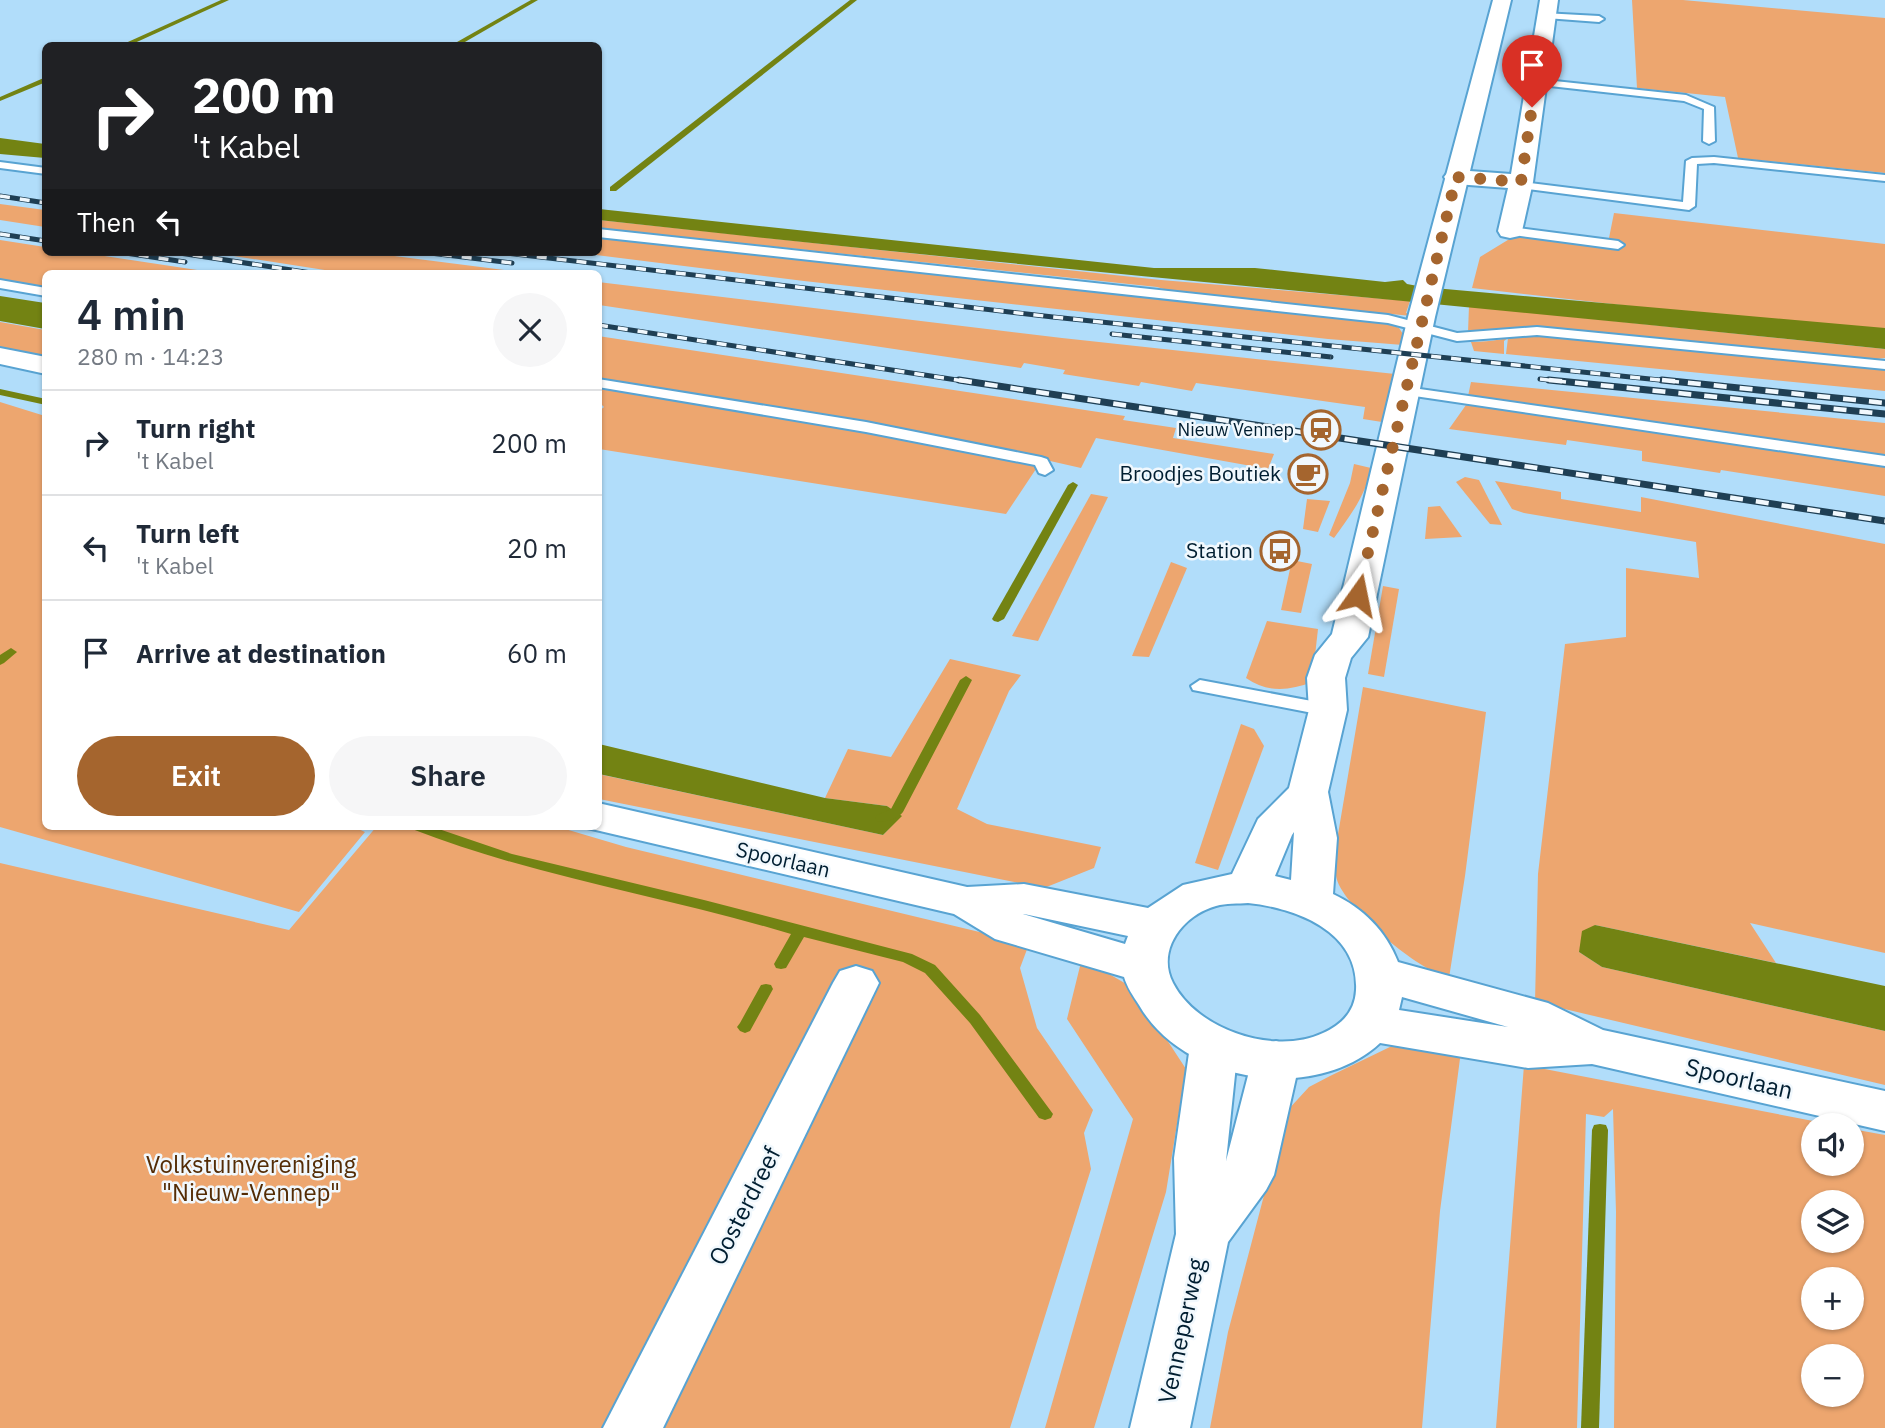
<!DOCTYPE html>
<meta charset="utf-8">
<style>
body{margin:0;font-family:"IBM Plex Sans",sans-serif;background:#f6f6f7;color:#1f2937;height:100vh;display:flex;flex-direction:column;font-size:26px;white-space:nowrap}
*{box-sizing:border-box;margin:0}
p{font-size:23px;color:#747a83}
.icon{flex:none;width:38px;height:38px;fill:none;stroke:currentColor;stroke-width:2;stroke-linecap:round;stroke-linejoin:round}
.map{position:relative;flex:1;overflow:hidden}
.drawer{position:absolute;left:42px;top:270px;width:560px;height:560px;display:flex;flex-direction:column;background:#fff;border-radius:10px;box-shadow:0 2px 5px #0004}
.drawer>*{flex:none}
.guide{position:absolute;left:42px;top:42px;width:560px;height:214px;border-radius:10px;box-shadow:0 2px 5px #0004;background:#202124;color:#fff;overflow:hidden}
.fabs{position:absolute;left:1801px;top:1113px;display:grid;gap:14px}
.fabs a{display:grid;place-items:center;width:63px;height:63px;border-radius:50%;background:#fff;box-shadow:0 2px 5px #0004;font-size:35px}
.pin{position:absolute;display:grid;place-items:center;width:60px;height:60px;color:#fff;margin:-72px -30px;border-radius:50% 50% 50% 0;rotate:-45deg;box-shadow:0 0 7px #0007}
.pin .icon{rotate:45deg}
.me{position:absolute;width:77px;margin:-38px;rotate:12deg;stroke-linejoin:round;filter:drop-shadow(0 0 5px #0008)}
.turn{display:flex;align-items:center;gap:24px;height:147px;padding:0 35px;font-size:32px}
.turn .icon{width:91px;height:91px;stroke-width:2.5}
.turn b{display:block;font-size:49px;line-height:60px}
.then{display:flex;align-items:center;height:66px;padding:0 35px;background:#0003;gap:14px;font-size:26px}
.round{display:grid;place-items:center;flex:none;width:74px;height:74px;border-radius:37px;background:#f6f6f7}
.overview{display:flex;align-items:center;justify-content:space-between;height:119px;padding:0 35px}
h1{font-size:42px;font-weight:600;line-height:52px}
.cta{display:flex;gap:14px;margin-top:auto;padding:14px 35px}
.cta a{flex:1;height:80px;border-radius:42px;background:#a5652e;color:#fff;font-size:28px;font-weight:600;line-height:80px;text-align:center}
.cta a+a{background:#f6f6f7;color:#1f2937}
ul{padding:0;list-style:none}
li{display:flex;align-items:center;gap:21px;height:105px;padding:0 35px;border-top:2px solid #e0e1e3}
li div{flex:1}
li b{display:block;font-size:26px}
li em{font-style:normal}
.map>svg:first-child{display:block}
.green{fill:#eda66f;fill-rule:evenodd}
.water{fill:#738313}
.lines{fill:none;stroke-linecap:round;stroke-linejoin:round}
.stream{fill:#738313;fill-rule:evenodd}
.service-casing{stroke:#58a3d2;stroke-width:4}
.minor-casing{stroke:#58a3d2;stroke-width:4}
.tertiary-casing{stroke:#58a3d2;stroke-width:4}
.secondary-casing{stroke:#58a3d2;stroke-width:4}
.service{fill:#fff;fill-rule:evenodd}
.minor{fill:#fff;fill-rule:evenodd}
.tertiary{fill:#fff;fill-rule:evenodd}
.secondary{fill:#fff;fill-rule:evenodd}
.rail-far1-casing{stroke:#1f3f54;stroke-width:5}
.rail-casing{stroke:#1f3f54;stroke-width:7}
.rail-far1{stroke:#f1f8fd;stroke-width:3.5;stroke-dasharray:10;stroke-linecap:butt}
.rail{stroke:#f1f8fd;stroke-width:4.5;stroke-dasharray:13;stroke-linecap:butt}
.route{stroke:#a5652e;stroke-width:12;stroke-dasharray:0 21.6}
.labels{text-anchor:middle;stroke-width:5;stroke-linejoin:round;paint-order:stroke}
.far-poi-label{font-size:18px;fill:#001e31;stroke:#f1f8fd;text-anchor:end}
.poi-label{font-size:21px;fill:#001e31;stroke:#f1f8fd;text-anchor:end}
.street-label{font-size:21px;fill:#001e31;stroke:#f1f8fd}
.near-street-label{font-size:24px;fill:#001e31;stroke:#f1f8fd}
.near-park-label{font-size:24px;fill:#542c05;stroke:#f1f8fd}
</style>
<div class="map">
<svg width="1885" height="1428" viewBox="0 0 1885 1428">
<rect width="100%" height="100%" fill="#b1ddfa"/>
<g class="green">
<polygon points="1632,0 1683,0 1885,18 1885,173 1738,158 1725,97 1637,88"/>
<polygon points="0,204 45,210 45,227 0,220"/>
<polygon points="1614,213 1885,244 1885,335 1472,288 1480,257 1516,235 1608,243"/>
<polygon points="599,220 1161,280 1410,301 1406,313 1412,314 1412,316 1181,294 1157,287 599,228"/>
<polygon points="599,236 1386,323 1399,328 1405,337 1403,345 1328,339 804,281 572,252 598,252"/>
<polygon points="0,240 45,247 46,252 78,252 217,273 46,273 45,291 0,283"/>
<polygon points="208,252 363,252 528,273 344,273"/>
<polygon points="598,282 1062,338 1395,374 1382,422 1363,419 1365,407 1196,383 1192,391 1141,382 1139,386 1063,374 1065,370 1024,363 1021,368 599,305"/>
<polygon points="1469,306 1885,349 1885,358 1869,360 1532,327 1468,332"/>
<polygon points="0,322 45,330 45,357 0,349"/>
<path d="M 1529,335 L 1885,368 L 1885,391 L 1506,354 L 1508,338 L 1504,341 L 1504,354 L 1474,351 L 1471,342 C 1495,342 1509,337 1529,335 Z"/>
<polygon points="598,336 1118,415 1125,416 1123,420 1176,428 1173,438 1274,454 1268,469 1096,438 1081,468 948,438 599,381"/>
<polygon points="1471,382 1885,423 1885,457 1477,399 1468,396"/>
<polygon points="599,387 864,429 1038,466 1006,514 599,449 598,412 604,407 599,402"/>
<polygon points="0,402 45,416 46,826 352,826 365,832 299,912 0,827"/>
<polygon points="1466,405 1885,464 1885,496 1721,470 1720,473 1642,461 1642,451 1567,440 1566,445 1449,429"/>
<path d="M 1354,464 L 1371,468 C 1366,495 1350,516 1334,538 L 1329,535 L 1350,483 Z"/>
<polygon points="1465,477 1479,480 1502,525 1490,524 1456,482"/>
<polygon points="1495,481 1561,492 1561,499 1641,512 1641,497 1885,544 1885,953 1750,923 1776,963 1595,925 1579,952 1602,967 1885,1031 1885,1085 1535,1002 1538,874 1565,644 1626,637 1626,568 1699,578 1696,542 1524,513 1512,509"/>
<polygon points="1091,494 1108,497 1038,641 1012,636"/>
<polygon points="1307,499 1330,501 1318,532 1303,529"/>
<polygon points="1440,506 1462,537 1425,539 1428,507"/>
<polygon points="1292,560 1312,564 1301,613 1281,610"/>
<polygon points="1171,562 1187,568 1149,657 1132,656"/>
<polygon points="1383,586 1399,589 1384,677 1368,674"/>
<path d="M 1267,621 L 1318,629 L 1312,682 C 1289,691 1267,693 1246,678 Z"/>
<polygon points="950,659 1021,675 1009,691 957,809 987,824 1101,847 1094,868 1044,888 599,799 598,774 883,835 901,816 887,806 825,798 848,749 891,757"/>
<path d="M 1363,687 L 1486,712 L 1465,876 L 1449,978 C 1415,968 1355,916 1339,885 C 1335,876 1335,868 1334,858 Z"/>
<polygon points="1241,724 1254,729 1264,746 1218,870 1195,863"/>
<polygon points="377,826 555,826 626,847 1029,944 1020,968 1037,1028 1093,1110 1084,1133 1091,1169 1010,1428 0,1428 0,863 289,930"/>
<polygon points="1082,958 1133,988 1186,1069 1166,1192 1094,1428 1045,1428 1133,1119 1067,1019"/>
<polygon points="1418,1044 1461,1051 1440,1211 1422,1428 1210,1428 1228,1332 1286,1112 1309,1087 1330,1076 1394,1045"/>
<path d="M 1524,1065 L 1834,1125 L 1813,1125 L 1813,1164 L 1852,1164 L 1852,1129 L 1885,1135 L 1885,1428 L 1614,1428 L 1616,1212 L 1613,1109 L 1604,1117 L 1586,1114 L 1577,1428 L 1496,1428 ZM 1813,1202 L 1852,1202 L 1852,1241 L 1813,1241 ZM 1813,1279 L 1852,1279 L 1852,1318 L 1813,1318 ZM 1813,1356 L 1852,1356 L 1852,1395 L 1813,1395 Z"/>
</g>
<g class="water">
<polygon points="0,138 45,144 45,158 0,154"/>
<path d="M 599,209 L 1154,268 L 1255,268 L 1385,282 L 1403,280 L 1407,284 L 1423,287 L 1885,328 L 1885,349 C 1456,304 1027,268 599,220 Z"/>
<polygon points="0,296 45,303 45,329 0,321"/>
<polygon points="599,744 825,798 887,806 902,816 883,835 599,774"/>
<polygon points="1595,925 1885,986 1885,1031 1602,967 1579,952 1582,931"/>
</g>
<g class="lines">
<g class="stream">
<polygon points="221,0 229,0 128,46 119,46"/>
<polygon points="531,0 538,0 458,46 450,46"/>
<polygon points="850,0 857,0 616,191 610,191 610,187"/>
<polygon points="46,77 46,82 0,101 0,97"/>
<polygon points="0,389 46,399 46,405 0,395"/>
<polygon points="1073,482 1078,485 1004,619 998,622 994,621 992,619 1068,485"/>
<polygon points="11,648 17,652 4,663 0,665 0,655"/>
<path d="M 966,676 L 972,680 L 903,812 C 898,819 885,823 877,821 L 875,818 L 877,815 L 891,809 L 960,680 Z"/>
<path d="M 410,826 L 430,826 L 512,854 L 704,900 L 912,954 L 935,965 L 980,1015 L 1053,1114 L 1051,1118 L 1045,1120 L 1039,1118 L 970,1023 L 925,973 L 903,962 L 804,937 L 786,968 L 781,969 L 776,968 L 774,964 L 791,934 C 665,896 535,877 412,829 Z"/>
<polygon points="766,984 771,985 773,989 750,1031 745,1033 740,1031 737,1027 740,1023 761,985"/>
<polygon points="1600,1124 1606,1125 1608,1130 1599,1428 1581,1428 1592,1130 1594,1125"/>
</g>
<g class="service-casing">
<g id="service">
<polygon points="1543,13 1599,16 1604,19 1599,22 1546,18 1541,15"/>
<polygon points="1536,79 1686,95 1714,107 1715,141 1709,144 1703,141 1704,109 1684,101 1532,84 1532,80"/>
<polygon points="1714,157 1885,175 1885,181 1714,163 1697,164 1695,206 1689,210 1521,188 1515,185 1521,182 1683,202 1686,161 1692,158"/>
<polygon points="0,162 46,168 46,174 0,168"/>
<polygon points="1510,227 1618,241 1624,245 1618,249 1506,234 1506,228"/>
<polygon points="598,229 1388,315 1457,333 1537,327 1885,361 1885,369 1537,335 1457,341 1388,323 598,237"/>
<polygon points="0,280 46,288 46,296 0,288"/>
<polygon points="598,379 866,422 1041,457 1047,459 1053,470 1045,475 1039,473 1035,465 866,432 598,387"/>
<polygon points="1406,387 1885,456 1885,466 1401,394 1399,391 1401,388"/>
<polygon points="1200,680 1328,704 1338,710 1328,716 1193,690 1191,686"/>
</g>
</g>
<g class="minor-casing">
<g id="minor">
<polygon points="1540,0 1558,0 1533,182 1522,231 1519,236 1510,238 1501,236 1498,231 1508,188 1456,184 1448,182 1444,177 1448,172 1456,170 1511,174"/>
<polygon points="856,966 872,971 879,983 663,1428 603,1428 833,983 840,971"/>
</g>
</g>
<g class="tertiary-casing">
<polygon id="tertiary" points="1214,1028 1231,1033 1238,1046 1226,1161 1252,1060 1259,1047 1276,1041 1293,1047 1300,1060 1274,1175 1266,1190 1228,1242 1190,1428 1130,1428 1176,1234 1174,1158 1190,1046 1197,1033"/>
</g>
<g class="secondary-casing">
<g id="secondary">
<path d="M 1493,0 L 1511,0 L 1435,317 L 1368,637 L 1351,658 L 1345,678 L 1347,710 L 1328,792 L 1337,838 L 1333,894 C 1363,908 1386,931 1398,962 L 1548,1003 L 1603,1030 L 1885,1091 L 1885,1131 L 1592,1064 L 1528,1068 L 1380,1043 C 1314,1104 1184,1083 1139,1005 C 1133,996 1127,987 1124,977 L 995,939 L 954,914 L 583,827 L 598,826 L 598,803 L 967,887 L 1024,884 L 1148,908 L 1183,885 L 1232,874 L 1258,819 L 1289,788 L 1309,710 L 1307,678 L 1315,655 L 1332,634 L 1408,317 ZM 1294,832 L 1291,880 L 1275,876 L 1292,835 ZM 1248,903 C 1296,908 1359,931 1356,990 C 1355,1012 1341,1025 1323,1033 C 1275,1056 1197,1030 1173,983 C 1156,950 1183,915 1216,906 C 1226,903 1238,904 1248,903 ZM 1023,914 L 1024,914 L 1128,936 L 1125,944 ZM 1402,997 L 1508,1027 L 1399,1010 Z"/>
<polygon points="0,348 46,357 46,374 0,364"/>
</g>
</g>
<use href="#service" class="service"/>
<use href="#minor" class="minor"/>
<use href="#tertiary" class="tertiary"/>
<use href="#secondary" class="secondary"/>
<g class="rail-far1-casing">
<g id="rail-far1">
<polyline points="0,196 46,203"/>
<polyline points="0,234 46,241"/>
<polyline points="119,252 185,262"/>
<polyline points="173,252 311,273"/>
<polyline points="422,252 512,263"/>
<polyline points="497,252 1053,317 1679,382"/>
<polyline points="598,325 970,382"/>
<polyline points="1112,334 1331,357"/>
<polyline points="1540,379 1566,382"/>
</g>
</g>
<g class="rail-casing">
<g id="rail">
<polyline points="959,380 1885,521"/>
<polyline points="1549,380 1885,414"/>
<polyline points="1662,380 1885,403"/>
</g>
</g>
<use href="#rail-far1" class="rail-far1"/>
<use href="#rail" class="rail"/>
</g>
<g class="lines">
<polyline class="route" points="1358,595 1456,177 1521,182 1532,107"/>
</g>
<defs>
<g id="station-ring" transform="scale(2.0125)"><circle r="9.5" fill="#f1f8fd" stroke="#a5652e" stroke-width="1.5"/><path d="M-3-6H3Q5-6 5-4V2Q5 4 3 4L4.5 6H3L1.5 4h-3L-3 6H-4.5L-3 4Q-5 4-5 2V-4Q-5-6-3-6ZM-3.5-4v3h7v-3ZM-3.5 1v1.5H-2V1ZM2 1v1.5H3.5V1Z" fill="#a5652e"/></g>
<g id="cafe-ring" transform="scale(2.0125)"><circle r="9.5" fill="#f1f8fd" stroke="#a5652e" stroke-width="1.5"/><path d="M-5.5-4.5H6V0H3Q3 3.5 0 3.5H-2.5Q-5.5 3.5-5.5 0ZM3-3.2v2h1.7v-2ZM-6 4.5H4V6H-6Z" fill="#a5652e"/></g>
<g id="bus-ring" transform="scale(2.0125)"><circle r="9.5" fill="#f1f8fd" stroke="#a5652e" stroke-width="1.5"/><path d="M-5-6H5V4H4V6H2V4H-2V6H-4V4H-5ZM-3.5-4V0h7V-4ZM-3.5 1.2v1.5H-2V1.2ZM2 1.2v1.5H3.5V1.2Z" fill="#a5652e"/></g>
</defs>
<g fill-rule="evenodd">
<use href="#station-ring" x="1321" y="430"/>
<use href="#cafe-ring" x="1308" y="474"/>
<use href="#bus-ring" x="1280" y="551"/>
</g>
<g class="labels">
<g class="far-poi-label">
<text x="1294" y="436">Nieuw Vennep</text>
</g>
<g class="poi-label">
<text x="1281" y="481">Broodjes Boutiek</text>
<text x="1253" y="558">Station</text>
</g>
<g class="street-label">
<text transform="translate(783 860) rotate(13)" y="7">Spoorlaan</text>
</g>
<g class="near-street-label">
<text transform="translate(1739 1079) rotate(13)" y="8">Spoorlaan</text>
<text transform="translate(745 1206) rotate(-63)" y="8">Oosterdreef</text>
<text transform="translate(1182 1331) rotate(-78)" y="8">Venneperweg</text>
</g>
<g class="near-park-label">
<text x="251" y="1173">Volkstuinvereniging<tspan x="251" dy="28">"Nieuw-Vennep"</tspan></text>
</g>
</g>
</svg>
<div class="fabs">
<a><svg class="icon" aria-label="sound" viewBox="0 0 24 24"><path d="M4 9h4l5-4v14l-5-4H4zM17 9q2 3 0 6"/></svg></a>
<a><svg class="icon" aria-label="layers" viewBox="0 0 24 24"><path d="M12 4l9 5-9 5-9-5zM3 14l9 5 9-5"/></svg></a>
<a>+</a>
<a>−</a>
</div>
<div class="pin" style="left:1532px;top:107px;background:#d93025"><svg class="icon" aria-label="arrive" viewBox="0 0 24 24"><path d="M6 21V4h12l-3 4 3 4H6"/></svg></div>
<svg class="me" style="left:1358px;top:595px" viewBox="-20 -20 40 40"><path d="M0-17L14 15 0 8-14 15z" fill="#a5652e" stroke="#fff" stroke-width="4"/></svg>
<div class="guide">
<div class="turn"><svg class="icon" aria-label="right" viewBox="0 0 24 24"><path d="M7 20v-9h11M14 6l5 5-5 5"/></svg><div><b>200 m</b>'t Kabel</div></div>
<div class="then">Then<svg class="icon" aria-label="left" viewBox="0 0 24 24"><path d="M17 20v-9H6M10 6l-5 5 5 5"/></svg></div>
</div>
<section class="drawer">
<div class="overview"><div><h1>4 min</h1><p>280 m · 14:23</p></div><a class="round"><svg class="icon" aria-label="close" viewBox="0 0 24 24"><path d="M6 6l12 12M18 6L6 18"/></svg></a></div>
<ul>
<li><svg class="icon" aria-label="right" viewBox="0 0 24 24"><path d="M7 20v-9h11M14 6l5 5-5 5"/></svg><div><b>Turn right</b><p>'t Kabel</p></div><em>200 m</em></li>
<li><svg class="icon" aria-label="left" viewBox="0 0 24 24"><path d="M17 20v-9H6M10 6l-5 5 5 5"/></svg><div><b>Turn left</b><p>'t Kabel</p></div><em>20 m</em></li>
<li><svg class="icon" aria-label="arrive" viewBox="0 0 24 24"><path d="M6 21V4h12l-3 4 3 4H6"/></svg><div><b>Arrive at destination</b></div><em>60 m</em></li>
</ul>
<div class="cta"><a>Exit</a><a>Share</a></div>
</section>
</div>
